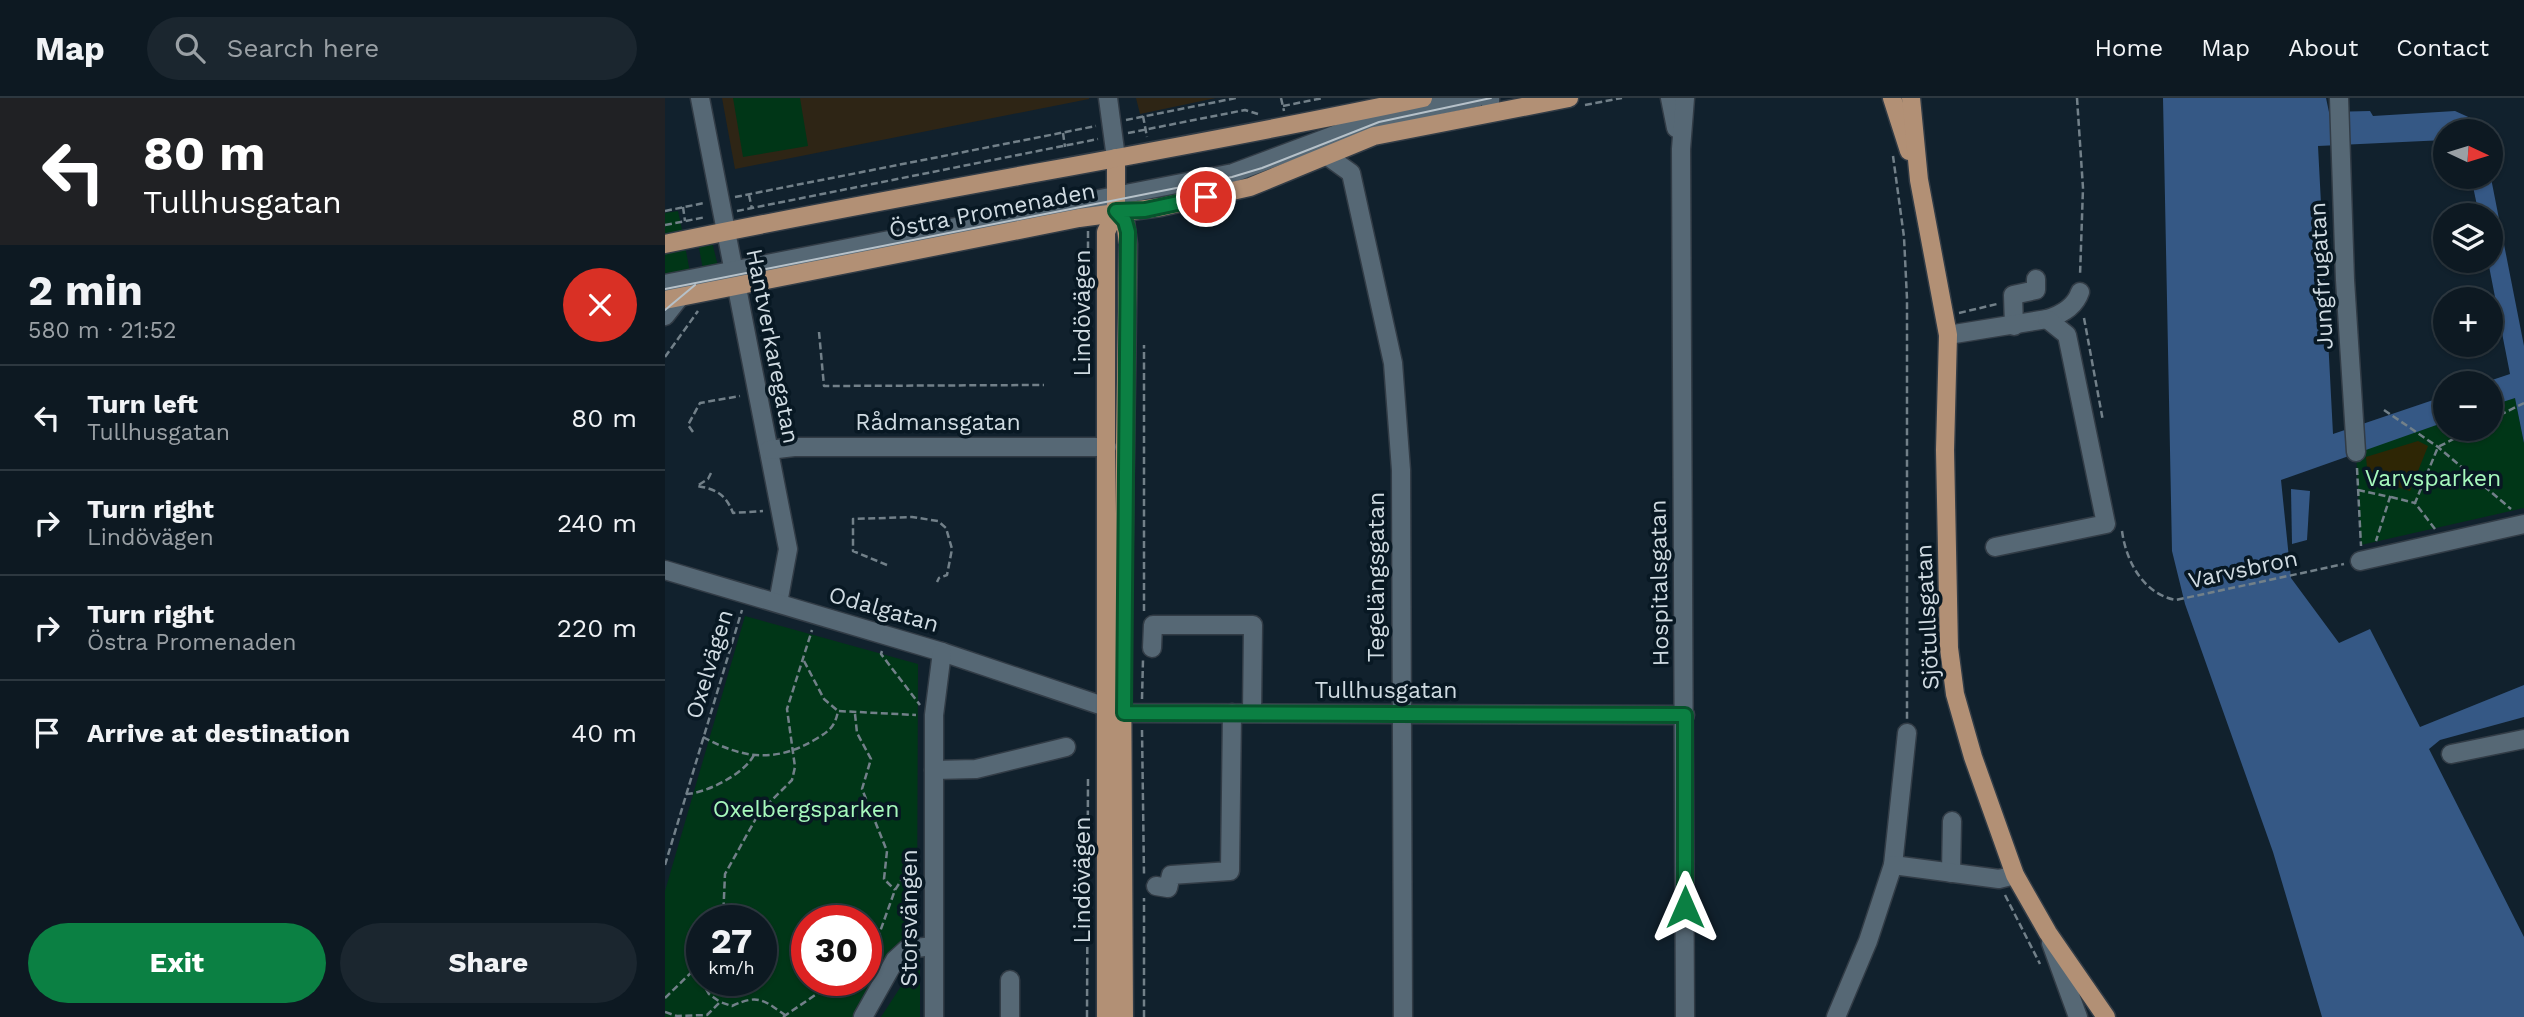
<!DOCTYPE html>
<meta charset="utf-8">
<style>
body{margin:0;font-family:"Work Sans",sans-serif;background:#1b262f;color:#f1f3f6;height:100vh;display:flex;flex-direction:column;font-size:26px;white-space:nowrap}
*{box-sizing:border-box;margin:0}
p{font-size:23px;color:#9aa0a5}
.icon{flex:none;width:38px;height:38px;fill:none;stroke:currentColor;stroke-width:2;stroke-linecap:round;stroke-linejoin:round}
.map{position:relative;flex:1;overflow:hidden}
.sheet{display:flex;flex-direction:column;background:#0d1922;width:665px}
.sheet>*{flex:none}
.top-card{background:#202124;color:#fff;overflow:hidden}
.needle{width:46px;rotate:94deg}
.tools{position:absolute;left:1768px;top:21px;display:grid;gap:14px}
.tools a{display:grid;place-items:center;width:70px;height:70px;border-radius:50%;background:#0d1922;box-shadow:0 2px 5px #0004,0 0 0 2px #2d3840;font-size:35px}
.speed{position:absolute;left:21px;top:807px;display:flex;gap:14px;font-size:35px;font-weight:700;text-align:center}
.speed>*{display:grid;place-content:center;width:91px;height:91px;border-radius:50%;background:#0d1922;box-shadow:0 2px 5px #0004,0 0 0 2px #2d3840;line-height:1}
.speed small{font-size:18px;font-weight:400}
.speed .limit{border:10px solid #d22;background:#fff;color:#111}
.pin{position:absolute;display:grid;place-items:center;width:60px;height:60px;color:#fff;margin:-30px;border:4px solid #fff;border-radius:50%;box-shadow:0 2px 7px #0007}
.me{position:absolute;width:77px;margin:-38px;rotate:0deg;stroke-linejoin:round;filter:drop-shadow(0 0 5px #0008)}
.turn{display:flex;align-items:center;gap:24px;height:147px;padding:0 28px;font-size:32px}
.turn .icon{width:91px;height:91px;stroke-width:2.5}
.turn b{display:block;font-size:49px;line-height:60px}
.round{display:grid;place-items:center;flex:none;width:74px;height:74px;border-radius:37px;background:#1b262f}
.summary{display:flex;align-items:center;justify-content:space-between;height:119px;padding:0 28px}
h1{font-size:42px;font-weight:700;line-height:52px}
.button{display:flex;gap:14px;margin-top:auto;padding:14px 28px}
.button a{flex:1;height:80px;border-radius:42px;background:#0b8043;color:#fff;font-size:28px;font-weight:700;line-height:80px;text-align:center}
.button a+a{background:#1b262f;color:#f1f3f6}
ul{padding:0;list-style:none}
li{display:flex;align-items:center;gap:21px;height:105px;padding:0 28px;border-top:2px solid #2d3840}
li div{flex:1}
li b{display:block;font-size:26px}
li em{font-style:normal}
header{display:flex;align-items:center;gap:42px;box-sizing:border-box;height:98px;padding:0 35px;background:#0d1922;border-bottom:2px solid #2d3840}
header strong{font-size:33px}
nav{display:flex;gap:38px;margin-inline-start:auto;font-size:24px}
.search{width:490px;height:63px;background:#1b262f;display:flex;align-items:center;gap:18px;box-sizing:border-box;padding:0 24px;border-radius:38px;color:#9aa0a5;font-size:26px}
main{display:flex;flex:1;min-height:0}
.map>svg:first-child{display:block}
.education{fill:#2e2515}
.green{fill:#003617;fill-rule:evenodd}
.sand{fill:#2e2605}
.water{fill:#355885}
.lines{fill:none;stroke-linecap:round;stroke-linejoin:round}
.minor-casing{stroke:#323c46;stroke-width:21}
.major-casing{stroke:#323c46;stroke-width:21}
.path{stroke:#728089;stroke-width:2.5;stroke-dasharray:7 3.5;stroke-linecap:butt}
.minor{stroke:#566875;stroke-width:18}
.major{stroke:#b29075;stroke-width:18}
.tram{stroke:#b6c1c9;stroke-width:2}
.route-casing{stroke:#07532c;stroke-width:18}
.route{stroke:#0b8043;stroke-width:12}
.labels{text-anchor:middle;stroke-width:7;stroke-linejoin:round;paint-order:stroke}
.street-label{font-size:23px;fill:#d0dbe2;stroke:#081823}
.park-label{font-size:23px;fill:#a6f8bc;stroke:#081823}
</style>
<header>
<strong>Map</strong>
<div class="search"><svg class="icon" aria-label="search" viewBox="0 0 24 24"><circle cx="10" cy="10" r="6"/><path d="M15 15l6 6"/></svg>Search here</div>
<nav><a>Home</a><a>Map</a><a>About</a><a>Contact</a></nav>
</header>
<main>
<section class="sheet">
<div class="top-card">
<div class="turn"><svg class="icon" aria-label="left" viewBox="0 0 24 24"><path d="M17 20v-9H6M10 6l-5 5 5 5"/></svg><div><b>80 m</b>Tullhusgatan</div></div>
</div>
<div class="summary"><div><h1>2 min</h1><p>580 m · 21:52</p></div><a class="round" style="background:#d93025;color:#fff"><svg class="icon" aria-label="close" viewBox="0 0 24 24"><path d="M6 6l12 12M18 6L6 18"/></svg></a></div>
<ul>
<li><svg class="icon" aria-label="left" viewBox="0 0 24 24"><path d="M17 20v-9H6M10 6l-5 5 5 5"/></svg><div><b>Turn left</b><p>Tullhusgatan</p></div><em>80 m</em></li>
<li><svg class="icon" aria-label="right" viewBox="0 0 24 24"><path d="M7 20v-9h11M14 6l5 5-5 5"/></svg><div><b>Turn right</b><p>Lindövägen</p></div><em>240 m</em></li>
<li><svg class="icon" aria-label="right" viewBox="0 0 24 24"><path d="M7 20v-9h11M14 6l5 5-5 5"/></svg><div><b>Turn right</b><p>Östra Promenaden</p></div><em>220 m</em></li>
<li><svg class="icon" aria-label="arrive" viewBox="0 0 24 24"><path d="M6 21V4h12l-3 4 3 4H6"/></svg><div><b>Arrive at destination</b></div><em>40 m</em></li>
</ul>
<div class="button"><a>Exit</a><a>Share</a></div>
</section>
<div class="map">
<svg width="1859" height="919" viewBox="0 0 1859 919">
<rect width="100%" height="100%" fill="#11212d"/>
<g class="education">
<polygon points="57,0 424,0 424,1 70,71"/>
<polygon points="471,0 551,0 475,16"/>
</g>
<g class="green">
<polygon points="68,0 135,0 143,48 78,59"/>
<polygon points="13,113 18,136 0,142 0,115"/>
<polygon points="47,144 53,168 38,171 33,145"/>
<polygon points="20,148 25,174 0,179 0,151"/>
<polygon points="1850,300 1859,345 1859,410 1696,447 1691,354 1780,324 1780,331 1825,331 1825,308"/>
<path d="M 80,518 L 253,566 L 252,826 L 197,919 L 0,919 L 0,793 ZM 37,822 L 96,822 L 96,882 L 37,882 ZM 142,822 L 201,822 L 201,882 L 142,882 Z"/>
<polygon points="255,859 255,919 216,919"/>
</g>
<polygon class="sand" points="1753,343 1763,348 1745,393 1703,380 1701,359"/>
<g class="water">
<polygon points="1498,0 1661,0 1664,14 1705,13 1708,18 1790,13 1810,22 1812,33 1780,33 1780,42 1653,48 1668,336 1780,298 1780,324 1616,382 1626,480 1674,545 1705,531 1755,629 1859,587 1859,619 1775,642 1764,651 1859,839 1859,919 1657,919 1608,754 1520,506 1507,453"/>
<polygon points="1825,75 1859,248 1859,345 1850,300 1825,308 1825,285 1818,285 1845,276 1823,163 1825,163 1825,117 1814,117 1806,79 1825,79"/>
<polygon points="1626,391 1645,393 1642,442 1627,446"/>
</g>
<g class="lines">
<g class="minor-casing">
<g id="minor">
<polyline points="35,0 123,451 113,505"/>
<polyline points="443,0 451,60"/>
<polyline points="1005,0 1011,30"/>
<polyline points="1020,0 1016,51 1020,919"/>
<polyline points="1674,0 1680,182 1691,354"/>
<polyline points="825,4 825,0"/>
<polyline points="661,57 686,75 728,265 736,372 738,919"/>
<polyline points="0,186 568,75 715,20 811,0"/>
<polyline points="0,218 15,199"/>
<polyline points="1349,228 1348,197 1371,192 1371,181"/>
<path d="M 1283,237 L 1382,221 C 1395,217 1410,209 1415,194"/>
<polyline points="104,352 129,349 442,349"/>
<polyline points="1330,449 1441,426 1402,237 1382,221"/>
<polyline points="1695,463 1859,426"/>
<polyline points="0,472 277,554 459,615 1020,617"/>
<polyline points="487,550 488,527 588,527 587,615"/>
<polyline points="1786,656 1859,641"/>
<polyline points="269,672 311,671 401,649"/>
<polyline points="1228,767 1242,635"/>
<polyline points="1286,775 1287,723"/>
<polyline points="491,788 503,790 506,777 565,773 567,615"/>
<polyline points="1386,845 1413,919"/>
<polyline points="198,919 230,862 242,851 268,848"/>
<polyline points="269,919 269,617 277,554"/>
<polyline points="345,919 345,882"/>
<polyline points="1171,919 1203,843 1228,767 1334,781 1350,777"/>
</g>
</g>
<g class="major-casing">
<g id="major">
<polyline points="1227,0 1244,53"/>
<polyline points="1246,0 1254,82 1283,237 1280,352 1284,550 1290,596 1308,659 1350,777 1383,835 1441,919"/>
<polyline points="451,113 460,123 463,146 457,551 459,919"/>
<polyline points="451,113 451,60"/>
<path d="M 0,146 C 252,93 506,54 758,0"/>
<polyline points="0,202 414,120 496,109 585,89 709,38 904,0"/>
<polyline points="441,919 441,134 451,113"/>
</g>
</g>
<g class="path">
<polyline points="616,0 619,13"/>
<polyline points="1412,0 1418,90 1415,178"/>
<polyline points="920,7 957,0"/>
<polyline points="618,8 658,0"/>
<polyline points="478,18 482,39"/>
<polyline points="461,22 571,0"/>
<polyline points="398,35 400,49"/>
<polyline points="463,35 580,12 593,16"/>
<polyline points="1228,58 1239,139 1242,201 1242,621"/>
<polyline points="84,97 87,111"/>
<polyline points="70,99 431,28"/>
<polyline points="18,109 20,123"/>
<polyline points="0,113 39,105"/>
<polyline points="72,113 433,41"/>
<polyline points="0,127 41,119"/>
<polyline points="423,133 423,179"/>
<polyline points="1294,215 1332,206"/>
<polyline points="1419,220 1438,323"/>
<polyline points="154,234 159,288 379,287"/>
<polyline points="0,259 33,213"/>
<polyline points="1719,312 1773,349 1846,411"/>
<polyline points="1825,322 1859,305"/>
<polyline points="28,334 23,327 35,305 75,298"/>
<polyline points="1692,370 1696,448"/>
<path d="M 46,375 L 43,381 L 32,388 C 52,391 61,397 68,415 L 98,413"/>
<polyline points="1693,392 1725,399 1711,443"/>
<polyline points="1726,399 1750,405"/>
<polyline points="1770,431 1750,405 1773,349 1808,331"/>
<path d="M 1457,433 C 1461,463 1478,496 1511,502 L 1679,466"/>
<polyline points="222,467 188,453 188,421 247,419 273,423 281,430 287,451 282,477 274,480 272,484"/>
<polyline points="479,513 479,247"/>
<polyline points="206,515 210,503"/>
<polyline points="261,531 264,519"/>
<polyline points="217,553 216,556 255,607"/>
<polyline points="139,563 159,601 173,613"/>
<polyline points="477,601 478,562"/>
<polyline points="190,616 192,635 206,661 197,691 222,753 219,781 230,792"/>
<polyline points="477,632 479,776"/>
<path d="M 38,639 C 78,661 111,665 151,641 C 164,633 170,629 173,613 L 251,617"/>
<path d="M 21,696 C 42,695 79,676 89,657"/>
<polyline points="0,767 77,512"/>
<polyline points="1340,797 1375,866"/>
<polyline points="58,822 60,776 94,715 127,682 130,669 122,611 147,532"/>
<polyline points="201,859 212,842 230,792 253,756"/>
<polyline points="30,873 44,896 55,904"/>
<polyline points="0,900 37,864"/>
<path d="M 0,914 L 12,918 L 42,917 L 55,904 L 67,908 C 95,895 99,903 123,919"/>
<polyline points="118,919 172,882"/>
<polyline points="422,919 423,679"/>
<polyline points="479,919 479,800"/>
</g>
<use href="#minor" class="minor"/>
<use href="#major" class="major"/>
<g class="tram">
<polyline points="0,191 567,79 597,70 714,24 826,0"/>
<polyline points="0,212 30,187"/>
</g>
</g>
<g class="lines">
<g class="route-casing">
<polyline id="route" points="541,99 480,112 451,113 460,123 463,134 459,615 1020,617 1020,809"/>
</g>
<use href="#route" class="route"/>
</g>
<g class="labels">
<g class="street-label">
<text transform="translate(327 112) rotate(-11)" y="8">Östra Promenaden</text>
<text transform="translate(1656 178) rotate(-93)" y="8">Jungfrugatan</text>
<text transform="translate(417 215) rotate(-90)" y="8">Lindövägen</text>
<text transform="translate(108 248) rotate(79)" y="8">Hantverkaregatan</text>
<text x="273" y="332">Rådmansgatan</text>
<text transform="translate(1578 471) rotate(-12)" y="8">Varvsbron</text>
<text transform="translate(711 479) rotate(-90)" y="8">Tegelängsgatan</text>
<text transform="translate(994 485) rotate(-91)" y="8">Hospitalsgatan</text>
<text transform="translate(219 511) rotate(16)" y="8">Odalgatan</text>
<text transform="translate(1262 519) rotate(-93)" y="8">Sjötullsgatan</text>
<text transform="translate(44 566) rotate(-73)" y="8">Oxelvägen</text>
<text x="721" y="600">Tullhusgatan</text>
<text transform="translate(417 782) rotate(-90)" y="8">Lindövägen</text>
<text transform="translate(244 820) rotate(-90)" y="8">Storsvängen</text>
</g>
<g class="park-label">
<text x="1768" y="388">Varvsparken</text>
<text x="141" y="719">Oxelbergsparken</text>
</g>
</g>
</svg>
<div class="tools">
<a><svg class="needle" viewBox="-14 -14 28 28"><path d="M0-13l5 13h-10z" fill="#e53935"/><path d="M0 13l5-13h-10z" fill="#9aa0a5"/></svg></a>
<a><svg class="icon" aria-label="layers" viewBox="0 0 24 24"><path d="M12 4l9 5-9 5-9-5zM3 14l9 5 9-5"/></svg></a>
<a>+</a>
<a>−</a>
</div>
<div class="speed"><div>27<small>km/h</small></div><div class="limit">30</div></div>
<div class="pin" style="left:541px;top:99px;background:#d93025"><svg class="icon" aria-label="arrive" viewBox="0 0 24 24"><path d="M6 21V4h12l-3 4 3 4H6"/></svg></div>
<svg class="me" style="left:1020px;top:809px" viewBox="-20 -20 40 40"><path d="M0-17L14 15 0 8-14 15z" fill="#0b8043" stroke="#fff" stroke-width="4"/></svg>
</div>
</main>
